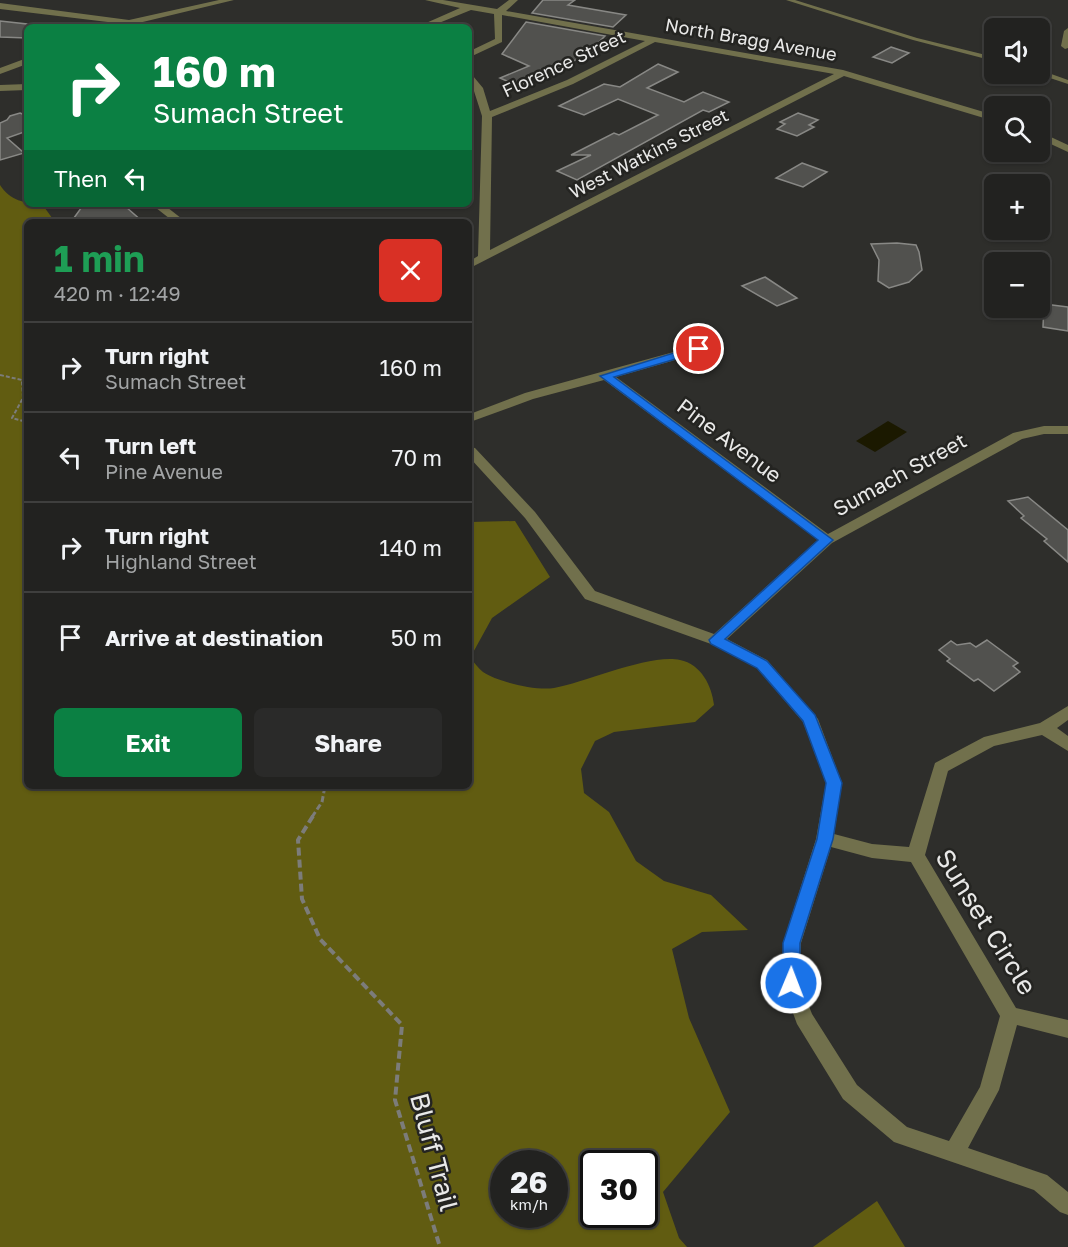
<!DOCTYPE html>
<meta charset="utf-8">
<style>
body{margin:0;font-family:"Golos Text",sans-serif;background:#2a2a29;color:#f1f3f6;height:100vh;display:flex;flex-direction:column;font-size:22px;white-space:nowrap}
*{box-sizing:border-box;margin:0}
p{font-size:20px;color:#a2a4a5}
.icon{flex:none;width:33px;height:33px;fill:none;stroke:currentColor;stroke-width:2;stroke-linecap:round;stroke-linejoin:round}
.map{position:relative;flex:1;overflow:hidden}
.details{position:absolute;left:24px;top:219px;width:448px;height:570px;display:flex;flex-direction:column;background:#222220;border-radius:9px;box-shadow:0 2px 4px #0004,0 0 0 2px #3f3f3e}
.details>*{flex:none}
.banner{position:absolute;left:24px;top:24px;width:448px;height:183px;border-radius:9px;box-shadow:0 2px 4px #0004,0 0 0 2px #3f3f3e;background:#0b8043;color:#fff;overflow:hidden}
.fabs{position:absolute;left:984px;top:18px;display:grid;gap:12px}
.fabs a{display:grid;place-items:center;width:66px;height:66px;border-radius:9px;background:#222220;box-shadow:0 2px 4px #0004,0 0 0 2px #3f3f3e;font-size:30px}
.speed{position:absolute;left:490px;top:1150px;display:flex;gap:12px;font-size:30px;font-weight:700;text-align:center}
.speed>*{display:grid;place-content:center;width:78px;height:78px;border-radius:50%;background:#222220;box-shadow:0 2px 4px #0004,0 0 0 2px #3f3f3e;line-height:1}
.speed small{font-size:15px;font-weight:400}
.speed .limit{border:3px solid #111;border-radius:9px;background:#fff;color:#111}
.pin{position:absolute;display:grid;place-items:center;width:51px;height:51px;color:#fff;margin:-26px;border:3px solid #fff;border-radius:50%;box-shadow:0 2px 6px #0007}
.me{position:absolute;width:66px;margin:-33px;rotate:1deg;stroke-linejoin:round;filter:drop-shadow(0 0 4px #0008)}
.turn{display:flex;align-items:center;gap:21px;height:126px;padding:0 30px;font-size:27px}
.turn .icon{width:78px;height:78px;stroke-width:2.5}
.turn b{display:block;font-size:42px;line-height:51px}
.then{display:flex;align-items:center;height:57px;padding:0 30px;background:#0003;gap:12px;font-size:22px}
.round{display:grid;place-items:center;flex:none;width:63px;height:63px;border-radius:9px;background:#2a2a29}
.overview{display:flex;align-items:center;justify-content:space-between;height:102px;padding:0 30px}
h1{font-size:36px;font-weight:700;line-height:45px;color:#1e9e55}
.cta{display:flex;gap:12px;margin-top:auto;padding:12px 30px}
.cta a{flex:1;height:69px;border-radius:9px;background:#0b8043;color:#fff;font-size:24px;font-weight:700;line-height:69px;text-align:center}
.cta a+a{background:#2a2a29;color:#f1f3f6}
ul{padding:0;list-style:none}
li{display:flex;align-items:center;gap:18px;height:90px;padding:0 30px;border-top:2px solid #3f3f3e}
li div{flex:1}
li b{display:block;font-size:22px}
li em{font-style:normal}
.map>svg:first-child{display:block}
.forest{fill:#615c11;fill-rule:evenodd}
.water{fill:#1b1900}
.building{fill:#51514e;stroke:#888885;stroke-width:1.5}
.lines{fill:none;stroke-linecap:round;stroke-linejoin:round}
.path-far2{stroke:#7c7c7a;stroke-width:2;stroke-dasharray:4 2;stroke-linecap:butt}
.path-far1{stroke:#7c7c7a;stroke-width:3;stroke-dasharray:6 3;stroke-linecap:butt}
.path{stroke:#7c7c7a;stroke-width:4;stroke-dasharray:8 4;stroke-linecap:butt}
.service{fill:#71704c;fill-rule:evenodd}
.minor{fill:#71704c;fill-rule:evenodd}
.route{fill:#1a73e8;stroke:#114b97;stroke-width:1.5}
.labels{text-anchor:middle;stroke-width:5;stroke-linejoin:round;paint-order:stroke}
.far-street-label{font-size:18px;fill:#e9e9e8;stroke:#242421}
.street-label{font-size:21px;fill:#e9e9e8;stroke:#242421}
.near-street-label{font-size:26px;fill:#e9e9e8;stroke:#242421}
</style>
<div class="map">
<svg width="1068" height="1247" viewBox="0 0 1068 1247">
<rect width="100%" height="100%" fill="#2e2e2b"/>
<g class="forest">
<path d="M 0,185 C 10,201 25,203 42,204 L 55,222 L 27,222 L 27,786 L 470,786 L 470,522 L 515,521 L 550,577 L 492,618 L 470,658 C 474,662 478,668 483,672 C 498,682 536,691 554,688 C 586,682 651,653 680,660 C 701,664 712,686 714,705 L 695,722 L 614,732 L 595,741 L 581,769 L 584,793 L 609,812 L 636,861 L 664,881 L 711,895 L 748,930 L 702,932 L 672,949 L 689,1018 L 730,1112 L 663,1192 L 679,1238 L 687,1247 L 0,1247 ZM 504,1164 L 555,1164 L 555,1215 L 504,1215 ZM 594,1164 L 645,1164 L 645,1215 L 594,1215 Z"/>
<polygon points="877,1201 905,1247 813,1247"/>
</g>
<polygon class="water" points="888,421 907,432 875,452 856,441"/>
<g class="building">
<polygon points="543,0 575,0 568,5 626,15 613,27 532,13"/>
<polygon points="0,21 27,24 27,38 0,37"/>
<polygon points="526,22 605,36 598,43 609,45 518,86 500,78 529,66 502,54"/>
<polygon points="891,47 909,53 892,63 873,57"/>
<polygon points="658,64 678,72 647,88 684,102 703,92 729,102 709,112 703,110 577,180 557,171 591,155 571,155 614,133 619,135 658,115 618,99 584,115 559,106 604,84 620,87"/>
<polygon points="20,113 27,116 27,131 7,138 24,153 0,160 0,123 7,120 10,116"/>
<polygon points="798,113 818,120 809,125 814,127 797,136 777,129 785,124 780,122"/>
<polygon points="802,163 827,172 803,187 776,178"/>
<polygon points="84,204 112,204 115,205 113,207 126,207 143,222 71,222"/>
<polygon points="897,243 916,245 919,252 922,270 909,282 889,288 878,281 879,260 871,244"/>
<polygon points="765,277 797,298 777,306 742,286"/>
<polygon points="1044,304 1068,307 1068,331 1043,327"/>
<polygon points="1028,497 1068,530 1068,562 1044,541 1047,539 1021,518 1024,516 1008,501"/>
<polygon points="987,640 1018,663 1013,666 1020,672 994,691 978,679 974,681 947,661 950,659 939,650 951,641 957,645 970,643 976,647"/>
</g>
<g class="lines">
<polyline class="path-far2" points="0,375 22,380 23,398 12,418 27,422"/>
<polyline class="path-far1" points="312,817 322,802 325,786"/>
<polyline class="path" points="313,816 298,840 302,899 320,939 402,1025 395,1100 440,1247"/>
<g class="service">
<polygon points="786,0 795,0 917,38 994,57 994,61 913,40"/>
<polygon points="1040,70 1068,80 1068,84 1038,74"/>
</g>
<g class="minor">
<polygon points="219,0 234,0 122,27 116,27 116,23 0,9 0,3 129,20"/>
<path d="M 425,0 L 443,0 L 497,9 L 509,0 L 518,0 L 506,11 L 843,70 L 994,115 L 994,121 L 844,76 L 470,268 L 470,261 L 478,256 L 482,116 L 473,88 L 470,83 L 470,75 L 473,76 L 483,88 L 490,111 L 567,80 L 645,41 L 502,15 L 502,42 L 470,57 L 470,51 L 495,39 L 494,14 L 471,10 L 429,27 L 417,27 L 460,8 ZM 655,42 L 834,74 L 490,250 L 492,117 L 573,84 Z"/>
<polygon points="1068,28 1068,48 1065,49 1061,46 1064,31"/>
<polygon points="27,58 27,64 0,74 0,68"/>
<polygon points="27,84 27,90 0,91 0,85"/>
<polygon points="1040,132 1068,145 1068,152 1040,139"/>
<polygon points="151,204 163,204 186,222 174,222"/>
<path d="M 699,345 L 705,349 L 703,352 L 616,377 L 828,534 L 1013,433 L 1044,426 L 1068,426 L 1068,434 L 1044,434 L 1022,439 L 832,543 L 727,639 L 767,660 L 818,719 L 842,783 L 834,834 L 872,844 L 909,847 L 935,763 L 984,737 L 1040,723 L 1068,706 L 1068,720 L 1057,728 L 1068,736 L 1068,751 L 1042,735 L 994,746 L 948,771 L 925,855 L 1016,1008 L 1068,1020 L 1068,1038 L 1017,1025 L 999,1090 L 968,1148 L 1047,1175 L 1068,1192 L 1068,1215 L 1060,1212 L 1034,1190 L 894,1142 L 843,1099 L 797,1024 L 782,983 L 783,943 L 816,839 L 826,783 L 803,722 L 757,668 L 711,644 L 585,599 L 525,518 L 470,458 L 470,447 L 475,448 L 535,512 L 595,591 L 714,634 L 818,540 L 604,380 L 533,399 L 470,422 L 470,414 L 525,393 ZM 831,847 L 872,858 L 911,862 L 1000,1016 L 980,1087 L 949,1141 L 907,1127 L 857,1085 L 812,1014 L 800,983 L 801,943 Z"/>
</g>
</g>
<polygon class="route" points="699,345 705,349 703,351 614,377 833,540 725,639 767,661 815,715 842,783 833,839 800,943 800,983 797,988 791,990 785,988 783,983 783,943 817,839 826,783 803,721 757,668 711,644 709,640 818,540 600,376"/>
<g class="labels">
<g class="far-street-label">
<text transform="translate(751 40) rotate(10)" y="6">North Bragg Avenue</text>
<text transform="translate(564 64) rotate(-25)" y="6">Florence Street</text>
<text transform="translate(649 154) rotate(-27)" y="6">West Watkins Street</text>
</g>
<g class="street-label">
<text transform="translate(729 441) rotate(37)" y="7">Pine Avenue</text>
<text transform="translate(900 475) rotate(-29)" y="7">Sumach Street</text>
</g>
<g class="near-street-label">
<text transform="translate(986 922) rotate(58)" y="9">Sunset Circle</text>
<text transform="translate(434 1152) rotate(75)" y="9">Bluff Trail</text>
</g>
</g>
</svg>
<div class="fabs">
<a><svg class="icon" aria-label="sound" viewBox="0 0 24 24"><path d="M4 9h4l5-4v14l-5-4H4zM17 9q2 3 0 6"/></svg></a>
<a><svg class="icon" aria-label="search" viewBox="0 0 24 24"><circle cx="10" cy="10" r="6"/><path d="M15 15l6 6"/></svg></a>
<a>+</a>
<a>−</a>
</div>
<div class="speed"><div>26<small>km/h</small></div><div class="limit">30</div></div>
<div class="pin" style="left:699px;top:349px;background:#d93025"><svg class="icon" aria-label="arrive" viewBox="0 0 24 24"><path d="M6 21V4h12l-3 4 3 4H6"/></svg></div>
<svg class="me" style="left:791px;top:983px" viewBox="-20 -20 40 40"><circle r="17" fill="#1a73e8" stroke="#fff" stroke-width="3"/><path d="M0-11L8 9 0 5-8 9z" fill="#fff"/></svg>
<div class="banner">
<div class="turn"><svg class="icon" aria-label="right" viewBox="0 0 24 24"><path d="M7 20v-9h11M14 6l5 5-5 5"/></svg><div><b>160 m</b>Sumach Street</div></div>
<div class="then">Then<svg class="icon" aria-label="left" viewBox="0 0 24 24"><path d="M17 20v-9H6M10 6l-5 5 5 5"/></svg></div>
</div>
<section class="details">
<div class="overview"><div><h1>1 min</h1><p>420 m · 12:49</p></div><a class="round" style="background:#d93025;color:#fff"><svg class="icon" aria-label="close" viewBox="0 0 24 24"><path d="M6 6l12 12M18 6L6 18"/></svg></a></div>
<ul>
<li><svg class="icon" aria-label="right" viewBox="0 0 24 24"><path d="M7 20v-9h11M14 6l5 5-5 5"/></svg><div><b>Turn right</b><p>Sumach Street</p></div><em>160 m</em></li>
<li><svg class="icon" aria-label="left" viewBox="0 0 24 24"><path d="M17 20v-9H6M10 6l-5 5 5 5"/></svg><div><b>Turn left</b><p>Pine Avenue</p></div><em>70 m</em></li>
<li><svg class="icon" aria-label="right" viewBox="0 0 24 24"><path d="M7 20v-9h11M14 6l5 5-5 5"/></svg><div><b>Turn right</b><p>Highland Street</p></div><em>140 m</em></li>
<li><svg class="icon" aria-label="arrive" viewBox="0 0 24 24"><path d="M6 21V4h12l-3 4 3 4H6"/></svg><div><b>Arrive at destination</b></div><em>50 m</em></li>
</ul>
<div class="cta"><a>Exit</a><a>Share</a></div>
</section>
</div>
